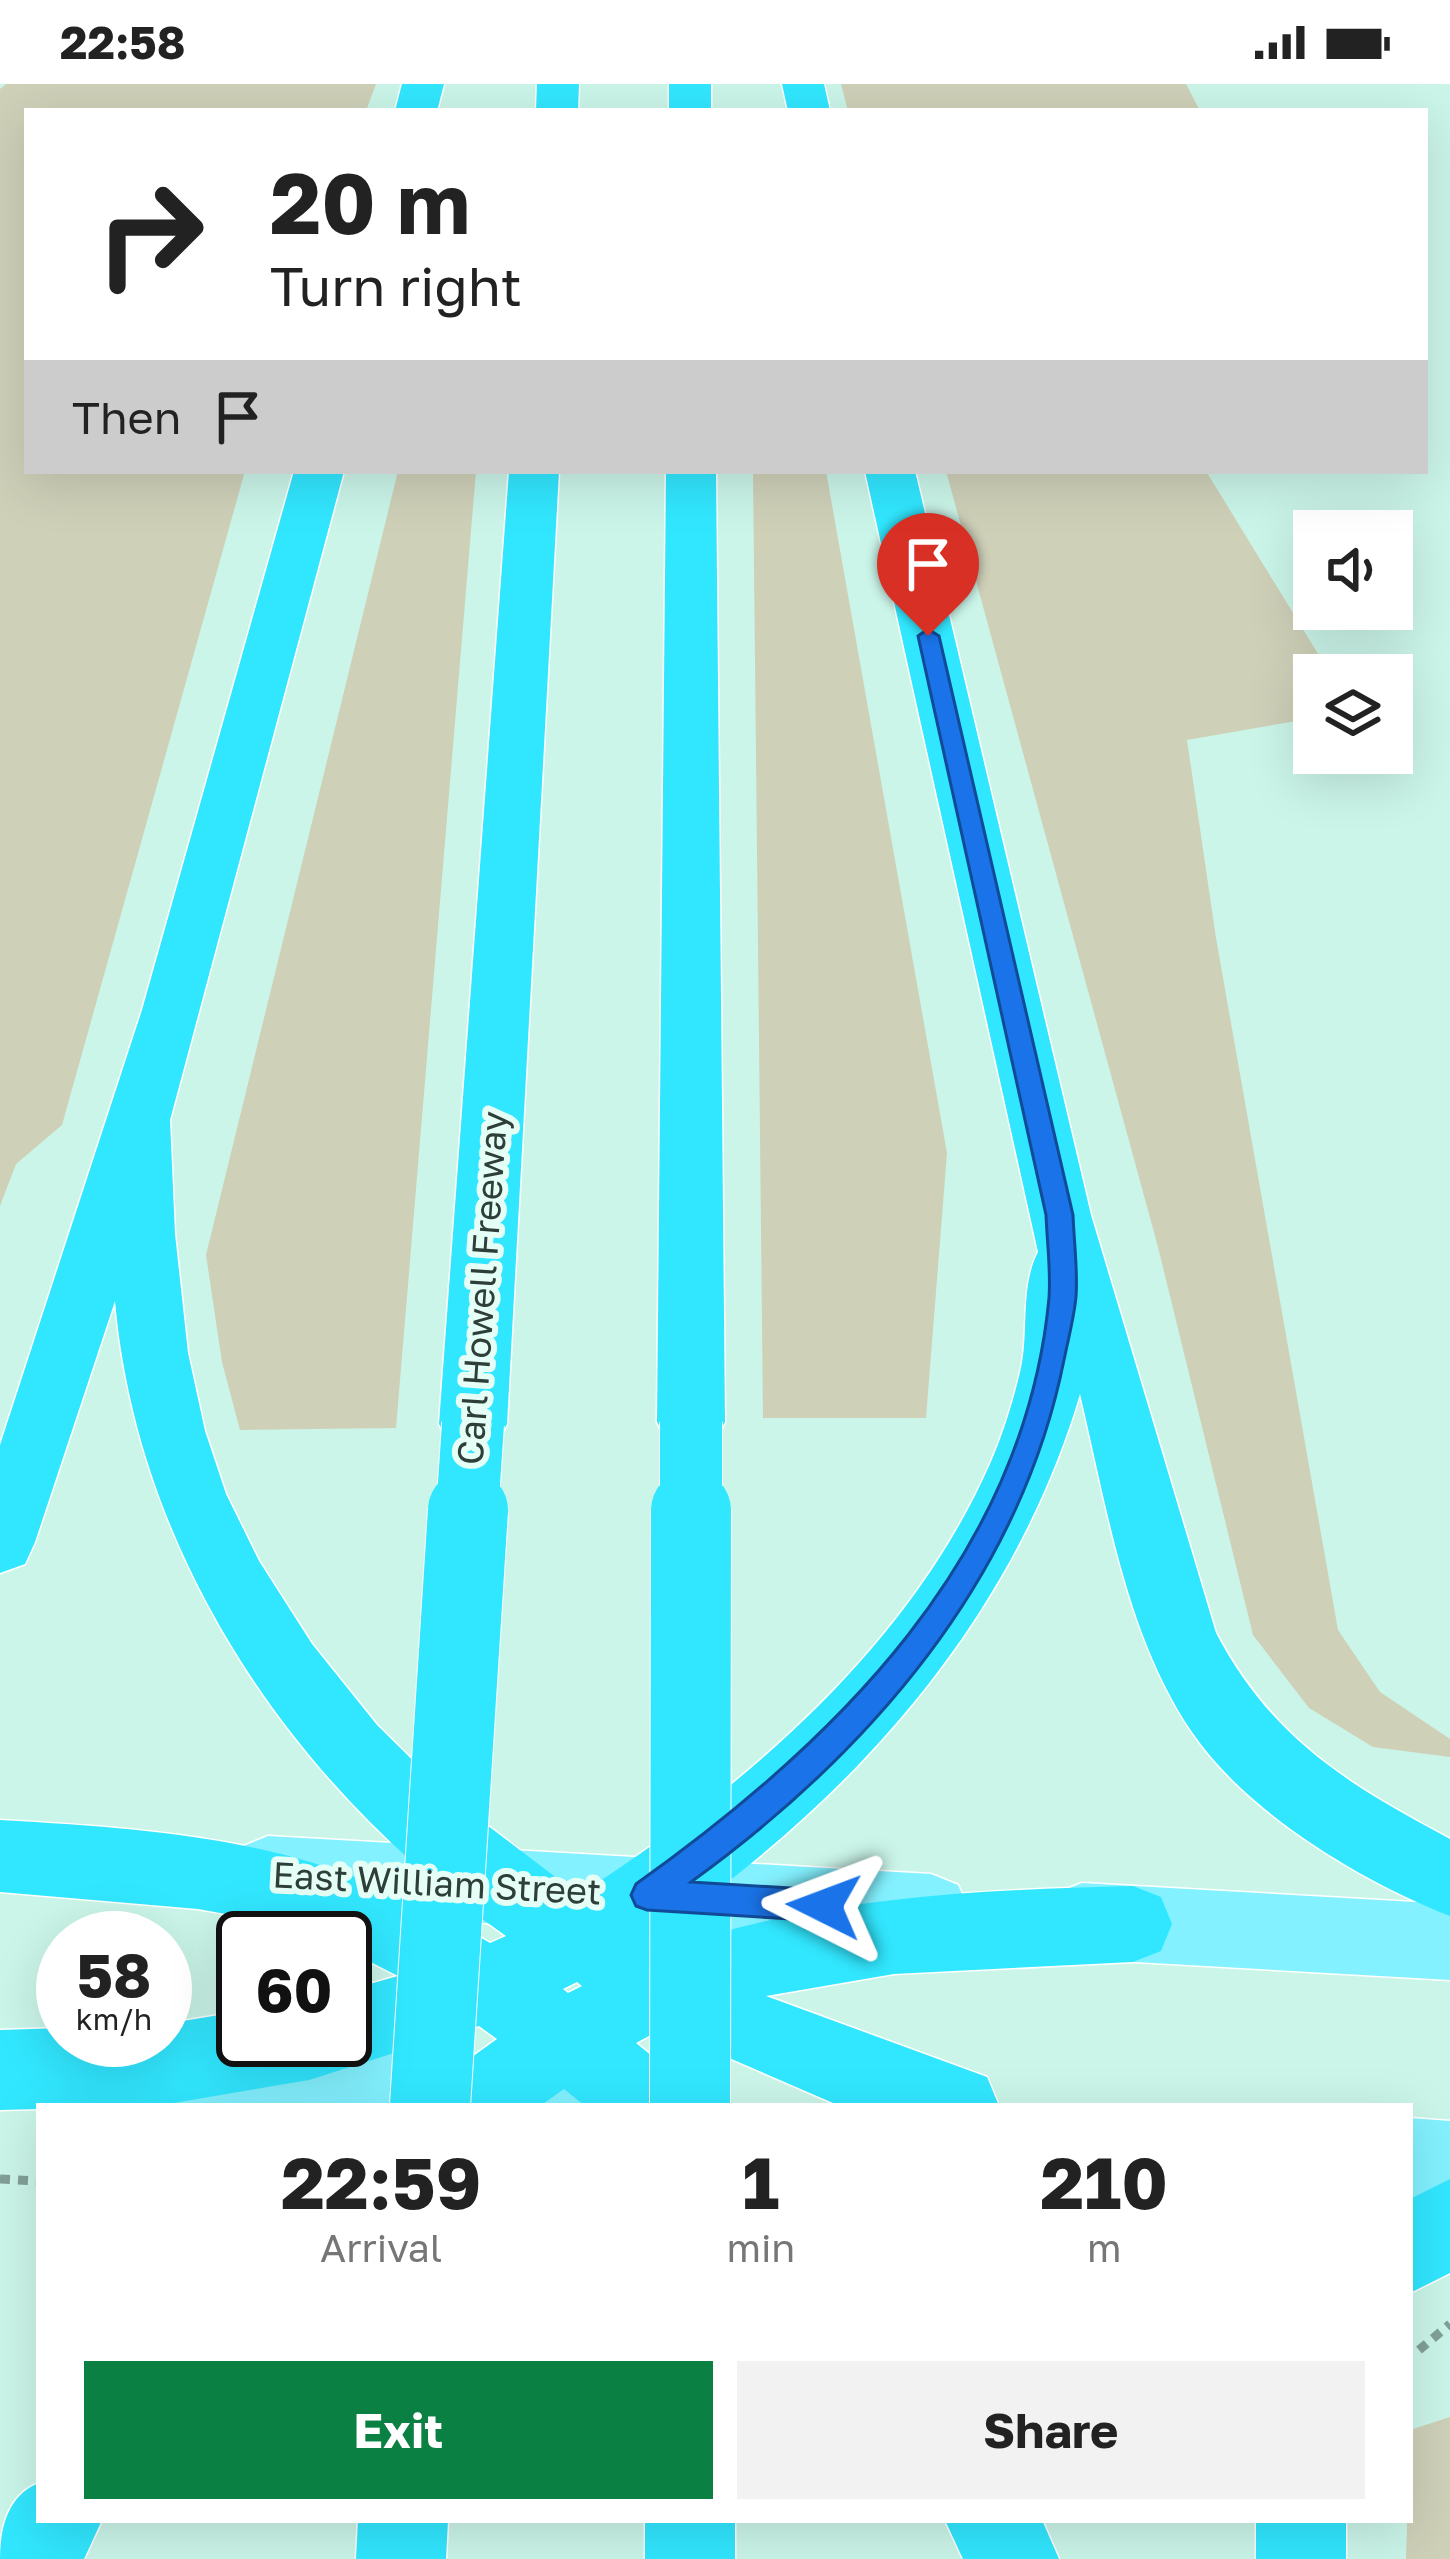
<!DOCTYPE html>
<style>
body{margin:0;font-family:"Golos Text",sans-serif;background:#f2f2f2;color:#222;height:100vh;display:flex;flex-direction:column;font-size:45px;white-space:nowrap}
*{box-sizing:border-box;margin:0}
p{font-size:39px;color:#767676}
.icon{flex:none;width:66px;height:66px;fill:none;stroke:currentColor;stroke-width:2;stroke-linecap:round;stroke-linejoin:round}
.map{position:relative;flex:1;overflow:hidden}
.drawer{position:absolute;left:36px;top:2019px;width:1377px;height:420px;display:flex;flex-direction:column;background:#fff;border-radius:0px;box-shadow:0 12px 48px #0002}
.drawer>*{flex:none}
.guide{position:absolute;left:24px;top:24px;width:1404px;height:366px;border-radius:0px;box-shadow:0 12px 48px #0002;background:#fff;color:#222;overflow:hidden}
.controls{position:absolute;left:1293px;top:426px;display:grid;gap:24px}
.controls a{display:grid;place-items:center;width:120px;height:120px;border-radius:0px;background:#fff;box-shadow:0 12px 48px #0002;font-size:60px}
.speed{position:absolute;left:36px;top:1827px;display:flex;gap:24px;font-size:60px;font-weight:700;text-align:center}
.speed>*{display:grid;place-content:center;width:156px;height:156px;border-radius:50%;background:#fff;box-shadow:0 12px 48px #0002;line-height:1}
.speed small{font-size:30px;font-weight:400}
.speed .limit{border:6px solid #111;border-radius:18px;background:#fff;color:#111}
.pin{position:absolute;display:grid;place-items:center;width:102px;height:102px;color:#fff;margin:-123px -51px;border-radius:50% 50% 50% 0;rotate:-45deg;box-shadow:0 0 12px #0007}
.pin .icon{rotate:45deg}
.me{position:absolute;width:132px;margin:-66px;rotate:273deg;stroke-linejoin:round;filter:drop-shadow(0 0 9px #0008)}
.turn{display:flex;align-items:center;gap:42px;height:252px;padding:0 48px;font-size:54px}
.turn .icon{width:156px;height:156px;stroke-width:2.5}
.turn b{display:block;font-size:84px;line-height:102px}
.then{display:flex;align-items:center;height:114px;padding:0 48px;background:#0003;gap:24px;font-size:45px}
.eta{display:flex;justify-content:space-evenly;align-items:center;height:204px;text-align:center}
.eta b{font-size:72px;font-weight:700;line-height:84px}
.action{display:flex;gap:24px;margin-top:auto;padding:24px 48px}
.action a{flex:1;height:138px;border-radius:0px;background:#0b8043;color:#fff;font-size:48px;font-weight:700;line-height:138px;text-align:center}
.action a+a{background:#f2f2f2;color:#222}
.status{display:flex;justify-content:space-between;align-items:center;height:84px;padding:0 60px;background:#fff;direction:ltr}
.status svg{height:33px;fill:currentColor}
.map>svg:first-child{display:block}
.green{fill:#ced0b8}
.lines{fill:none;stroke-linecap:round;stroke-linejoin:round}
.primary-casing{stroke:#fff;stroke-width:3}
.highway-casing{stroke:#fff;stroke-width:3}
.path{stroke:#82a098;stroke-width:9;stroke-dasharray:10 8;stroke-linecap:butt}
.primary{fill:#83f1ff;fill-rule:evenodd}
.highway{fill:#31e7ff;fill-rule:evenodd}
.highway-bridge-far1-casing{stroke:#fff;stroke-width:64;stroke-linecap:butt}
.highway-bridge-casing{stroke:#fff;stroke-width:82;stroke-linecap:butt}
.highway-bridge-far1{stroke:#31e7ff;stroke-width:62}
.highway-bridge{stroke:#31e7ff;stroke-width:80}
.route{fill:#1a73e8;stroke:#114b97;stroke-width:3}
.labels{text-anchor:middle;stroke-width:12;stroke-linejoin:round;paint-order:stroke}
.street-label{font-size:36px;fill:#2e3f3a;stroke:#e5fef6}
</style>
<div class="status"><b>22:58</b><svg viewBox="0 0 49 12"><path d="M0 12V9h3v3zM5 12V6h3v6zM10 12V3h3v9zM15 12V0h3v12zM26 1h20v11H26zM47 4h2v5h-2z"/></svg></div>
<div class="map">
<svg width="1450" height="2475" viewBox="0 0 1450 2475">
<rect width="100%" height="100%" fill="#cbf5e9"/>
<g class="green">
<polygon points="6,0 376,0 366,27 27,27 27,387 245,387 62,1041 16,1080 0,1122 0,5"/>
<polygon points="841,0 1186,0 1200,27 848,27"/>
<polygon points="398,387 476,387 396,1344 240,1346 222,1278 206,1171"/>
<polygon points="753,387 826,387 947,1069 926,1334 763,1334"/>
<polygon points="946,387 1206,387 1331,591 1314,591 1314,634 1187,656 1216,854 1338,1546 1380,1608 1450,1655 1450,1673 1373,1663 1309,1624 1253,1551 1158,1163"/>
<polygon points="1450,2333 1450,2475 1406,2475 1410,2346"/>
</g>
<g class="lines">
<g class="primary-casing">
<g id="primary">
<polygon points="268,1752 931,1790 958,1801 970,1828 958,1855 931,1866 268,1826 241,1815 230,1789 241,1763"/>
<polygon points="1082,1799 1450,1820 1450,1896 1082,1875 1054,1864 1043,1837 1054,1810"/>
<polygon points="180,1956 594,1981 623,1993 635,2022 150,2022 139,1997 151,1968"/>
<polygon points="1410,2034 1450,2037 1450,2119 1410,2116"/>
</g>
</g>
<g class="highway-casing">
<g id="highway">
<polygon points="402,0 444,0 437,27 395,27"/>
<polygon points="537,0 579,0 578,27 536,27"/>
<rect x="669" y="0" width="42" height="27"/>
<polygon points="782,0 824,0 830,27 788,27"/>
<path d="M 294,387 L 344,387 L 170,1036 L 175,1150 L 188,1269 L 205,1347 L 226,1410 L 259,1477 L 312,1560 L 377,1641 L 450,1713 L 579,1811 C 744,1704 909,1564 990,1380 C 1003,1351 1014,1315 1021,1284 C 1029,1247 1020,1203 1038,1168 L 865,387 L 915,387 L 1091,1131 L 1216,1549 C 1272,1655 1347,1700 1450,1755 L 1450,1832 C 1361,1797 1247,1729 1192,1648 C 1126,1551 1107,1422 1080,1310 C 1011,1541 848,1721 650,1854 L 669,1864 C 820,1813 975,1806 1133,1802 L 1161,1813 L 1172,1840 L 1161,1867 L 1133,1878 L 894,1890 L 766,1912 L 987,1993 L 999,2022 L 840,2022 L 662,1945 L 636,1959 L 678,1993 L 690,2022 L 585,2022 L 564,2005 L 540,2022 L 432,2022 L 444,1993 L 497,1955 L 479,1942 L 309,1996 L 156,2022 L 0,2026 L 0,1946 L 63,1944 L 63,1956 L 165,1956 L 165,1940 L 243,1927 L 243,1956 L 345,1956 L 345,1907 L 398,1892 L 345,1865 L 345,1854 L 320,1854 L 275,1839 L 198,1825 L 0,1808 L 0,1736 C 190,1747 323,1758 490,1859 L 506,1852 C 296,1706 138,1474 115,1217 L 35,1458 L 25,1480 L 0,1489 L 0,1361 L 142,926 ZM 577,1898 L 582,1902 L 568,1909 L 563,1905 Z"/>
<polygon points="509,387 559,387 507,1340 497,1360 473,1369 449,1360 439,1340"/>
<polygon points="666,387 716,387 725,1338 715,1358 691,1367 667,1358 657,1338"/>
<polygon points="1450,2095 1450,2189 1410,2209 1410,2115"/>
<path d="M 39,2399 L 39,2436 L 102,2436 L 84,2475 L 0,2475 C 0,2444 8,2411 39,2399 Z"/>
<polygon points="358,2436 448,2436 446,2475 356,2475"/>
<rect x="645" y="2436" width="90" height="39"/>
<polygon points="945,2436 1042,2436 1059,2475 963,2475"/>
<rect x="1256" y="2436" width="90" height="39"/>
</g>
</g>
<g class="path">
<polyline points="0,2095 39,2097"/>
<polyline points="1419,2266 1450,2240"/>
</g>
<use href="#primary" class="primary"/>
<use href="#highway" class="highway"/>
<g class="highway-bridge-far1-casing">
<g id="highway-bridge-far1">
<polyline points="467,1429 473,1340"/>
<polyline points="691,1429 691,1338"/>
</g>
</g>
<g class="highway-bridge-casing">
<g id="highway-bridge">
<polyline points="430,2022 468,1426"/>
<polyline points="690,2022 691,1426"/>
</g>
</g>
<use href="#highway-bridge-far1" class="highway-bridge-far1"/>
<use href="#highway-bridge" class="highway-bridge"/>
</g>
<path class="route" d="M 928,545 L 939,552 L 1073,1131 C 1074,1158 1078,1187 1076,1213 C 1074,1234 1068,1256 1064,1276 C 1020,1496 869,1669 691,1798 L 824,1806 L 835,1811 L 840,1822 L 835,1833 L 824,1837 L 647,1826 L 636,1822 L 631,1811 L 636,1800 C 836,1658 1025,1472 1049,1214 C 1051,1187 1047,1158 1046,1131 L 918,552 Z"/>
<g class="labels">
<g class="street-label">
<text transform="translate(482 1204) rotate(-86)" y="13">Carl Howell Freeway</text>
<text transform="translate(437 1799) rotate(3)" y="13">East William Street</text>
</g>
</g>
</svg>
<div class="controls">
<a><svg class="icon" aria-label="sound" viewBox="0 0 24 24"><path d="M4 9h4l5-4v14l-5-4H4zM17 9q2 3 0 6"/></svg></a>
<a><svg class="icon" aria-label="layers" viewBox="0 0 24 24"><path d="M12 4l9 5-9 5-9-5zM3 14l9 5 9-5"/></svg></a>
</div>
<div class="speed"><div>58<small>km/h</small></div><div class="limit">60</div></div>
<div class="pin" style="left:928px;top:552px;background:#d93025"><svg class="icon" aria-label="arrive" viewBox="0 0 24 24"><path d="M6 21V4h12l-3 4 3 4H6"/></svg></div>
<svg class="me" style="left:824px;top:1822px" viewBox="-20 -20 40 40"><path d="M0-17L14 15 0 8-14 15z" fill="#1a73e8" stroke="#fff" stroke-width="4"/></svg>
<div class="guide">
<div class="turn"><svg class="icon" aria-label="right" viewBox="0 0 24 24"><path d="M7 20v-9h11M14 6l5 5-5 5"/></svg><div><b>20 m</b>Turn right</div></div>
<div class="then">Then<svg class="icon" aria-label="arrive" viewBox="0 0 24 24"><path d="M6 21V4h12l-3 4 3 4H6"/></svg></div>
</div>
<section class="drawer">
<div class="eta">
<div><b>22:59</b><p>Arrival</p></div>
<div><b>1</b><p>min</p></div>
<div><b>210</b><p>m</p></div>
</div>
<div class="action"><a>Exit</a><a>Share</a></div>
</section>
</div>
